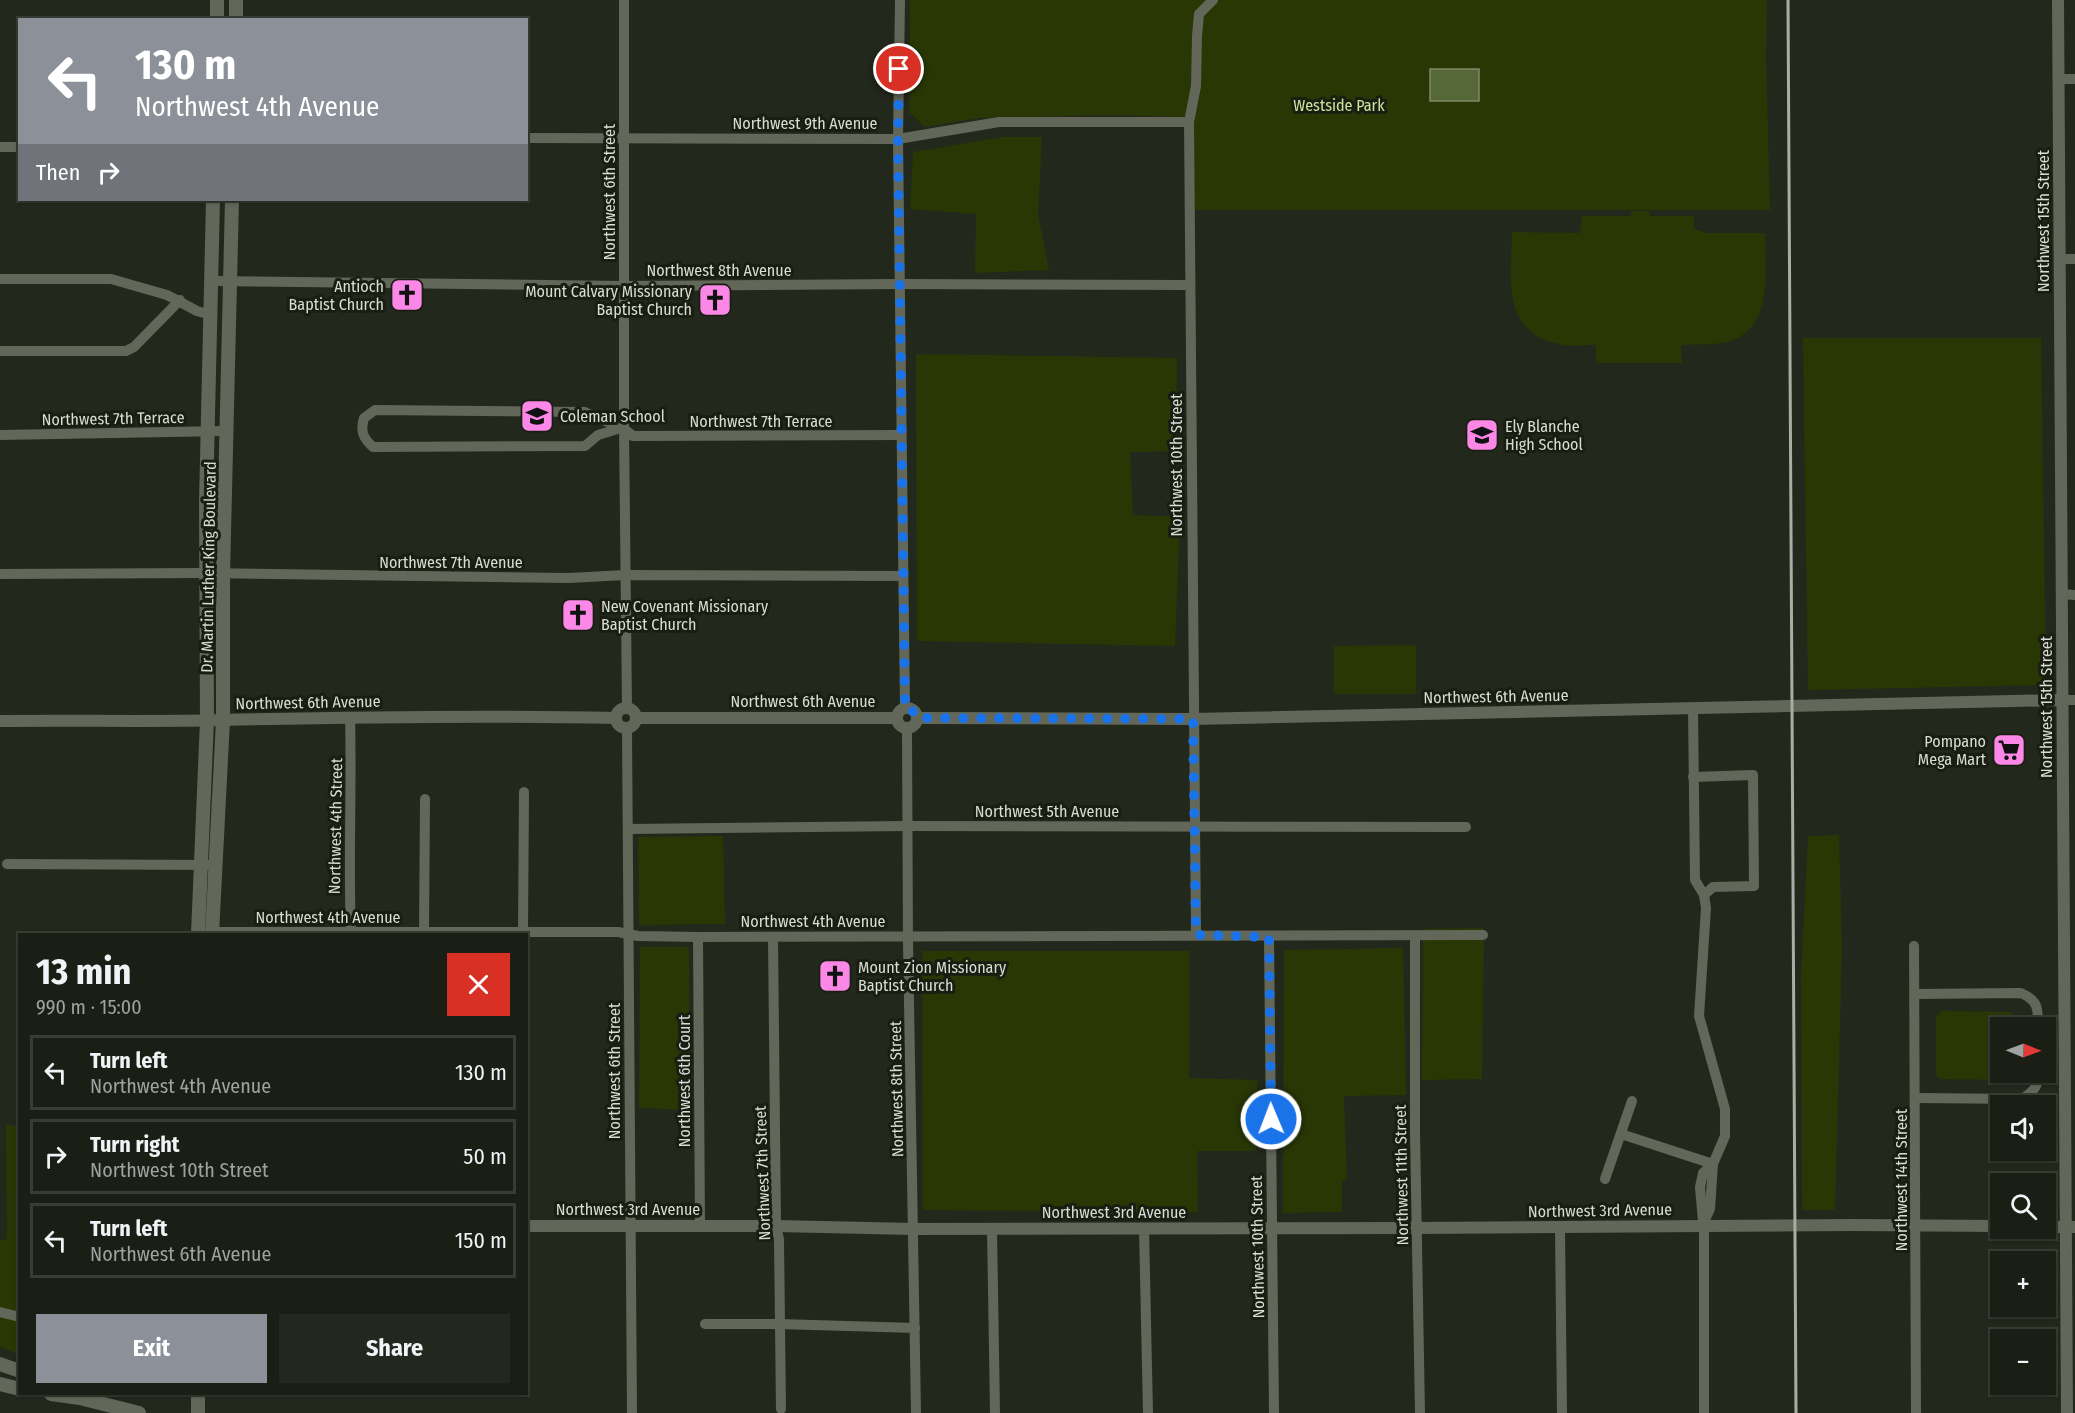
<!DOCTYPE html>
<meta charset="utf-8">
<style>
body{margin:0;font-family:"Fira Sans Condensed",sans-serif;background:#23271e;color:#f1f3f6;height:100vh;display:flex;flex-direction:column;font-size:22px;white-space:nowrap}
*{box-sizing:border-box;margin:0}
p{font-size:20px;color:#9fa2a0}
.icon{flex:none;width:33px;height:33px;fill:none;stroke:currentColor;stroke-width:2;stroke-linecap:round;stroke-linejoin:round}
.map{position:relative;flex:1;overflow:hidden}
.panel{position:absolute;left:18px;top:933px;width:510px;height:462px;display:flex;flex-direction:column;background:#1a1e15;border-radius:0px;box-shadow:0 2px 4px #0004,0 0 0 2px #383c34}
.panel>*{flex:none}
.top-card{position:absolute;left:18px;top:18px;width:510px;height:183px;border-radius:0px;box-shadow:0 2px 4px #0004,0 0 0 2px #383c34;background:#8c9099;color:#fff;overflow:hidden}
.needle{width:39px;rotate:91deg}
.controls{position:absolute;left:1990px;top:1017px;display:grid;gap:12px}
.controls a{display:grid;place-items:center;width:66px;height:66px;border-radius:0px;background:#1a1e15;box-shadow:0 2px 4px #0004,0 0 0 2px #383c34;font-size:30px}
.pin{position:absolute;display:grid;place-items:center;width:51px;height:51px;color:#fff;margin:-26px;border:3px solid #fff;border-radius:50%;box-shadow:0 2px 6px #0007}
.me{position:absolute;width:66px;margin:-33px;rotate:359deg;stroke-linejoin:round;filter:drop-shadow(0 0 4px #0008)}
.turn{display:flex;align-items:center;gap:21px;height:126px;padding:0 18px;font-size:27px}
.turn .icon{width:78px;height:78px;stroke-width:2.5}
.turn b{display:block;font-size:42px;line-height:51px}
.then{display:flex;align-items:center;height:57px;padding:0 18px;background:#0003;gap:12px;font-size:22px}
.round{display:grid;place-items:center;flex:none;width:63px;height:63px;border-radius:0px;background:#23271e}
.summary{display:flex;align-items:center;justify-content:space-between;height:102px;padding:0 18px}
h1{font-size:36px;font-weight:700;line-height:45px}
.action{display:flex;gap:12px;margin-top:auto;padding:12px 18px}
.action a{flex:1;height:69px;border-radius:0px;background:#8c9099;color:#fff;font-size:24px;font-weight:700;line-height:69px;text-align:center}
.action a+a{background:#23271e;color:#f1f3f6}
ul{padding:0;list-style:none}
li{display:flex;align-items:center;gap:18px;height:75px;margin:0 12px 9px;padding:0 6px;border:3px solid #383c34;border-radius:0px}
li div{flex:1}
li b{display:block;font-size:22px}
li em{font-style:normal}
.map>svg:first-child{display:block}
.green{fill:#293705}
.water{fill:#576838;stroke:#7e8b67;stroke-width:1.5}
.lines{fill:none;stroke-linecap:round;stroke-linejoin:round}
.minor{stroke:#626759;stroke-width:10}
.tertiary{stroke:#626759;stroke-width:12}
.secondary{stroke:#626759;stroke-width:14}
.rail{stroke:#aaada4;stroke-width:3}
.route{stroke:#1a73e8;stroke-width:10;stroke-dasharray:0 18}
.labels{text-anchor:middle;stroke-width:6;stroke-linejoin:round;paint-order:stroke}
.park-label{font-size:16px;fill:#cae599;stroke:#1a1e12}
.street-label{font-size:16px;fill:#daddd5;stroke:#1a1e12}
.poi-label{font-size:16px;fill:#daddd5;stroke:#1a1e12;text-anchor:start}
</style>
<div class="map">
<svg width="2075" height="1413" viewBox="0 0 2075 1413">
<rect width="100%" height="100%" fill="#23281c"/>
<g class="green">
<polygon points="910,0 1767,0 1766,57 1770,210 1193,210 1192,117 1108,115 980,118 925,127 909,112"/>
<polygon points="1002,137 1042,137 1038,215 1049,270 975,273 976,214 910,209 913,152"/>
<path d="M 1631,211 L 1649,211 L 1650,216 L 1694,216 L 1694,229 L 1706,233 L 1765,233 C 1765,271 1775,333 1723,343 C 1710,345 1695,344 1681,345 L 1682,363 L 1596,363 L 1596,345 C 1584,345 1571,347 1559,344 C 1501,332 1511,278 1512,232 L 1580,233 L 1582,216 L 1631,216 Z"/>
<polygon points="1803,338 2041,338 2046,685 1808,690"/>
<polygon points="916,354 1177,358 1176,451 1130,452 1133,515 1180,517 1175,646 917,641"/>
<polygon points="1416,645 1416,694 1334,694 1334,646"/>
<polygon points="1839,835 1842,947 1835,1210 1802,1210 1801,976 1808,836"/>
<polygon points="723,836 725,924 639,925 638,837"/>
<polygon points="1484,928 1482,1079 1422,1080 1423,929"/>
<polygon points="640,947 689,947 690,1110 639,1108"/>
<polygon points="1403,948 1406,1095 1344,1096 1347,1178 1342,1182 1342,1212 1283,1213 1284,950"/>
<polygon points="922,951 1189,951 1189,1078 1257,1080 1256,1151 1197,1151 1198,1212 923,1210"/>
<polygon points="1941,1011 2010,1012 2018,1019 2019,1027 2001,1028 2001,1072 2018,1073 2011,1080 1940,1079 1936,1075 1936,1017"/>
<polygon points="6,1125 19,1126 19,1354 0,1347 0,1240 7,1239"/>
</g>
<rect class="water" x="1430" y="69" width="49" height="32"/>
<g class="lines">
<g class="minor">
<polyline points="624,0 624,427 627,708"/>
<polyline points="900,0 898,139 905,708"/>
<polyline points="2058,79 2075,79"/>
<polyline points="526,138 898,139 999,122 1189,122"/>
<polyline points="0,147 20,147"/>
<polyline points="2060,259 2075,259"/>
<polyline points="0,279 111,279 167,295 197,311 211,315"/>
<polyline points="212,281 624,286 900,284 1190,285"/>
<polyline points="0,351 126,351 134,347 180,300"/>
<path d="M 624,427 L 598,435 L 585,446 L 373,447 C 363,438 360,431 364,418 L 375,410 L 585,412 C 601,421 620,424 633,436 L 901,435"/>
<polyline points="0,435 226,431"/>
<polyline points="0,574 201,573 569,578 625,575 902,576"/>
<polyline points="2062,594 2075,595"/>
<polyline points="2062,700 2075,700"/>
<polyline points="1693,708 1695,880 1704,895 1706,908 1699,1016 1725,1109 1725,1136 1713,1164 1703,1173 1700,1187 1704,1233 1704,1413"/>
<path d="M 350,717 C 352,790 348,862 351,934"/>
<polyline points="907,728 908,943 916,1413"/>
<polyline points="627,729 632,1413"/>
<polyline points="1693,777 1753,775 1754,886 1713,887 1704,895"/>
<polyline points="628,829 908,826 1466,827"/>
<polyline points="7,864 216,865"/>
<polyline points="213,932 618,932 638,936 698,937 1483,935"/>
<polyline points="424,932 425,799"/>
<polyline points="523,932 524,792"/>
<polyline points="1196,935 1189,122 1196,86 1197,36 1199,14 1213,0"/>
<polyline points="1415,936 1415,1132 1420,1413"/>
<polyline points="698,937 700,1226"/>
<polyline points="773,937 776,1226 779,1239 781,1409"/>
<polyline points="1269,937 1274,1413"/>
<polyline points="1914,946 1916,1413"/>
<path d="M 1915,994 L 2021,993 C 2039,1001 2038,1009 2038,1028"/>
<path d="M 1916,1098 L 2022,1099 C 2033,1092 2039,1086 2039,1072"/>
<polyline points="1621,1134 1713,1164"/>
<polyline points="1605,1179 1632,1101"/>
<polyline points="1704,1222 1710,1209 1713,1164"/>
<polyline points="1560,1227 1562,1413"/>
<polyline points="1144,1228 1148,1413"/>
<polyline points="992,1229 995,1413"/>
<polyline points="0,1312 20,1317"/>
<polyline points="705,1324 779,1324 915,1328"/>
</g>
<g class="tertiary">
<polyline points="2058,0 2067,1413"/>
<circle cx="626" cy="718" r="10"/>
<circle cx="907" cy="718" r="10"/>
<polyline points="637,718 897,718"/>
<polyline points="917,718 1193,719 2062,700"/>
<path d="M 0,721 C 74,720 149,722 224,720 C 354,717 485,715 616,718"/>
<polyline points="526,1226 776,1226 914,1229 1416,1228 1853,1225 2001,1226"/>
<polyline points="2046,1227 2075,1227"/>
</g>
<g class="secondary">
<polyline points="217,20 217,0"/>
<polyline points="236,20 236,0"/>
<polyline points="198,934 207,720 206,502 213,200"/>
<polyline points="212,934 223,720 223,575 232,200"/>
<polyline points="0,1364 20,1371"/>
<polyline points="0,1384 20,1389"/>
<polyline points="51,1394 80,1398 139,1413"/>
<polyline points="198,1394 198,1413"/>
</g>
<polyline class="rail" points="1788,0 1796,1413"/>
</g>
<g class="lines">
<polyline class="route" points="899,69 898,139 905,708 912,710 917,718 1193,719 1196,935 1269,937 1271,1119"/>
</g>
<defs>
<g id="church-square" transform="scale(1.725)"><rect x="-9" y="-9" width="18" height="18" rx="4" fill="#fb87e6" stroke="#1a1e12"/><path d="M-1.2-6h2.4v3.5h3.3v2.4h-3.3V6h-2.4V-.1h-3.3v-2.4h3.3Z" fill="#111"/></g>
<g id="school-square" transform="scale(1.725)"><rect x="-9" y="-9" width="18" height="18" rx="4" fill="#fb87e6" stroke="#1a1e12"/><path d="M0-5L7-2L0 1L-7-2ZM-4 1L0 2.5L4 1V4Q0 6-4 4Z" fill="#111"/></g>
<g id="supermarket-square" transform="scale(1.725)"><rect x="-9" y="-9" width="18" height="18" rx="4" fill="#fb87e6" stroke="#1a1e12"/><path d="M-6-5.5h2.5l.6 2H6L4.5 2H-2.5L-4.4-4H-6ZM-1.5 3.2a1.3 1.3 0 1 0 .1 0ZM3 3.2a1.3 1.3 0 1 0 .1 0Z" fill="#111"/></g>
</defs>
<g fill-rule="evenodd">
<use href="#church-square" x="407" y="295"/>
<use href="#church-square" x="715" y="300"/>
<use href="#school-square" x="537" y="416"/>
<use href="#school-square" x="1482" y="435"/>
<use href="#church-square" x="578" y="615"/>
<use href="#supermarket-square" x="2009" y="750"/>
<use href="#church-square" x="835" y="976"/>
</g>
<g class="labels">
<g class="park-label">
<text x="1339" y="111">Westside Park</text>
</g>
<g class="street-label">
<text x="805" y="129">Northwest 9th Avenue</text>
<text transform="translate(609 192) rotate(-90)" y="6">Northwest 6th Street</text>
<text transform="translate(2043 221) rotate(-90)" y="6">Northwest 15th Street</text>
<text x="719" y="276">Northwest 8th Avenue</text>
<text transform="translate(113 418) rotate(-1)" y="6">Northwest 7th Terrace</text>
<text x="761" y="427">Northwest 7th Terrace</text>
<text transform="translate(1176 465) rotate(-90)" y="6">Northwest 10th Street</text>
<text x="451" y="568">Northwest 7th Avenue</text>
<text transform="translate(208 567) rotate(-89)" y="6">Dr. Martin Luther King Boulevard</text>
<text transform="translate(1496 696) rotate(-1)" y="6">Northwest 6th Avenue</text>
<text x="803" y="707">Northwest 6th Avenue</text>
<text transform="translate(308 702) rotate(-1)" y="6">Northwest 6th Avenue</text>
<text transform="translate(2046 707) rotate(-90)" y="6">Northwest 15th Street</text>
<text x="1047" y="817">Northwest 5th Avenue</text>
<text transform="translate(335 826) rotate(-89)" y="6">Northwest 4th Street</text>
<text x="328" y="923">Northwest 4th Avenue</text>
<text x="813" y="927">Northwest 4th Avenue</text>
<text transform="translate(614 1071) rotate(-90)" y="6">Northwest 6th Street</text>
<text transform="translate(684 1081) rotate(-90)" y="6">Northwest 6th Court</text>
<text transform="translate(896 1089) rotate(-91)" y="6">Northwest 8th Street</text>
<text transform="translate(762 1173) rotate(-92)" y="6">Northwest 7th Street</text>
<text transform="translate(1401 1175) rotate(-91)" y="6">Northwest 11th Street</text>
<text transform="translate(1901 1180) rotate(-90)" y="6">Northwest 14th Street</text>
<text x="628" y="1215">Northwest 3rd Avenue</text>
<text transform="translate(1600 1210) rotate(-1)" y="6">Northwest 3rd Avenue</text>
<text x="1114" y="1218">Northwest 3rd Avenue</text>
<text transform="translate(1257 1247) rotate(-91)" y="6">Northwest 10th Street</text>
</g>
<g class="poi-label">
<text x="384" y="292" text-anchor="end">Antioch<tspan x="384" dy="18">Baptist Church</tspan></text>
<text x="692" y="297" text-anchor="end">Mount Calvary Missionary<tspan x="692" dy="18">Baptist Church</tspan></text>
<text x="560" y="422">Coleman School</text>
<text x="1505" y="432">Ely Blanche<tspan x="1505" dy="18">High School</tspan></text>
<text x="601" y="612">New Covenant Missionary<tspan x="601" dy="18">Baptist Church</tspan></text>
<text x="1986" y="747" text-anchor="end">Pompano<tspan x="1986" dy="18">Mega Mart</tspan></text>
<text x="858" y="973">Mount Zion Missionary<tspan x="858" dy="18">Baptist Church</tspan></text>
</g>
</g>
</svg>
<div class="controls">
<a><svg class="needle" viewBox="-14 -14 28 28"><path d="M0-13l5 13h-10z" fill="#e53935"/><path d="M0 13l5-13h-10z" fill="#9fa2a0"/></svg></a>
<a><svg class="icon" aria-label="sound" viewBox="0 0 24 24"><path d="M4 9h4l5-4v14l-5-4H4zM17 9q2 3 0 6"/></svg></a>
<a><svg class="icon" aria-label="search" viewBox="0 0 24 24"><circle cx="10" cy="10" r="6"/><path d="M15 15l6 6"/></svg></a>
<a>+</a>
<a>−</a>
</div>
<div class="pin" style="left:899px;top:69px;background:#d93025"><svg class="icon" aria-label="arrive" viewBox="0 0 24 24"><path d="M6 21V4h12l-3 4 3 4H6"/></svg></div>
<svg class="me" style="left:1271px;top:1119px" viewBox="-20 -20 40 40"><circle r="17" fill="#1a73e8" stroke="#fff" stroke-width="3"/><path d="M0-11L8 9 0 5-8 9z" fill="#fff"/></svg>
<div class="top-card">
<div class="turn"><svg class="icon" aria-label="left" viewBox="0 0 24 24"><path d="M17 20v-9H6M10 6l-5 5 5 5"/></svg><div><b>130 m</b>Northwest 4th Avenue</div></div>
<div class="then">Then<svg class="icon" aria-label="right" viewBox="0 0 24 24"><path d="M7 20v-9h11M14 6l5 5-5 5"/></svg></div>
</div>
<section class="panel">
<div class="summary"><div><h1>13 min</h1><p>990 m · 15:00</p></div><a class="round" style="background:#d93025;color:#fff"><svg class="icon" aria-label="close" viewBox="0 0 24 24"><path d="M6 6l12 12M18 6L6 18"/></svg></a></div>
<ul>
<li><svg class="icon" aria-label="left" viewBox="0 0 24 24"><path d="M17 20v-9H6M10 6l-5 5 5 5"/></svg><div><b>Turn left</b><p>Northwest 4th Avenue</p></div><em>130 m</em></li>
<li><svg class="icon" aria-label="right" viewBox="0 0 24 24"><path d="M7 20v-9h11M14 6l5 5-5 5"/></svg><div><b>Turn right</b><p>Northwest 10th Street</p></div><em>50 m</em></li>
<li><svg class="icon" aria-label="left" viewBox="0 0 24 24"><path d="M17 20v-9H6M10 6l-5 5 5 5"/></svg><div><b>Turn left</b><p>Northwest 6th Avenue</p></div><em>150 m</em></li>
</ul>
<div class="action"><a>Exit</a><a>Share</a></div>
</section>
</div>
